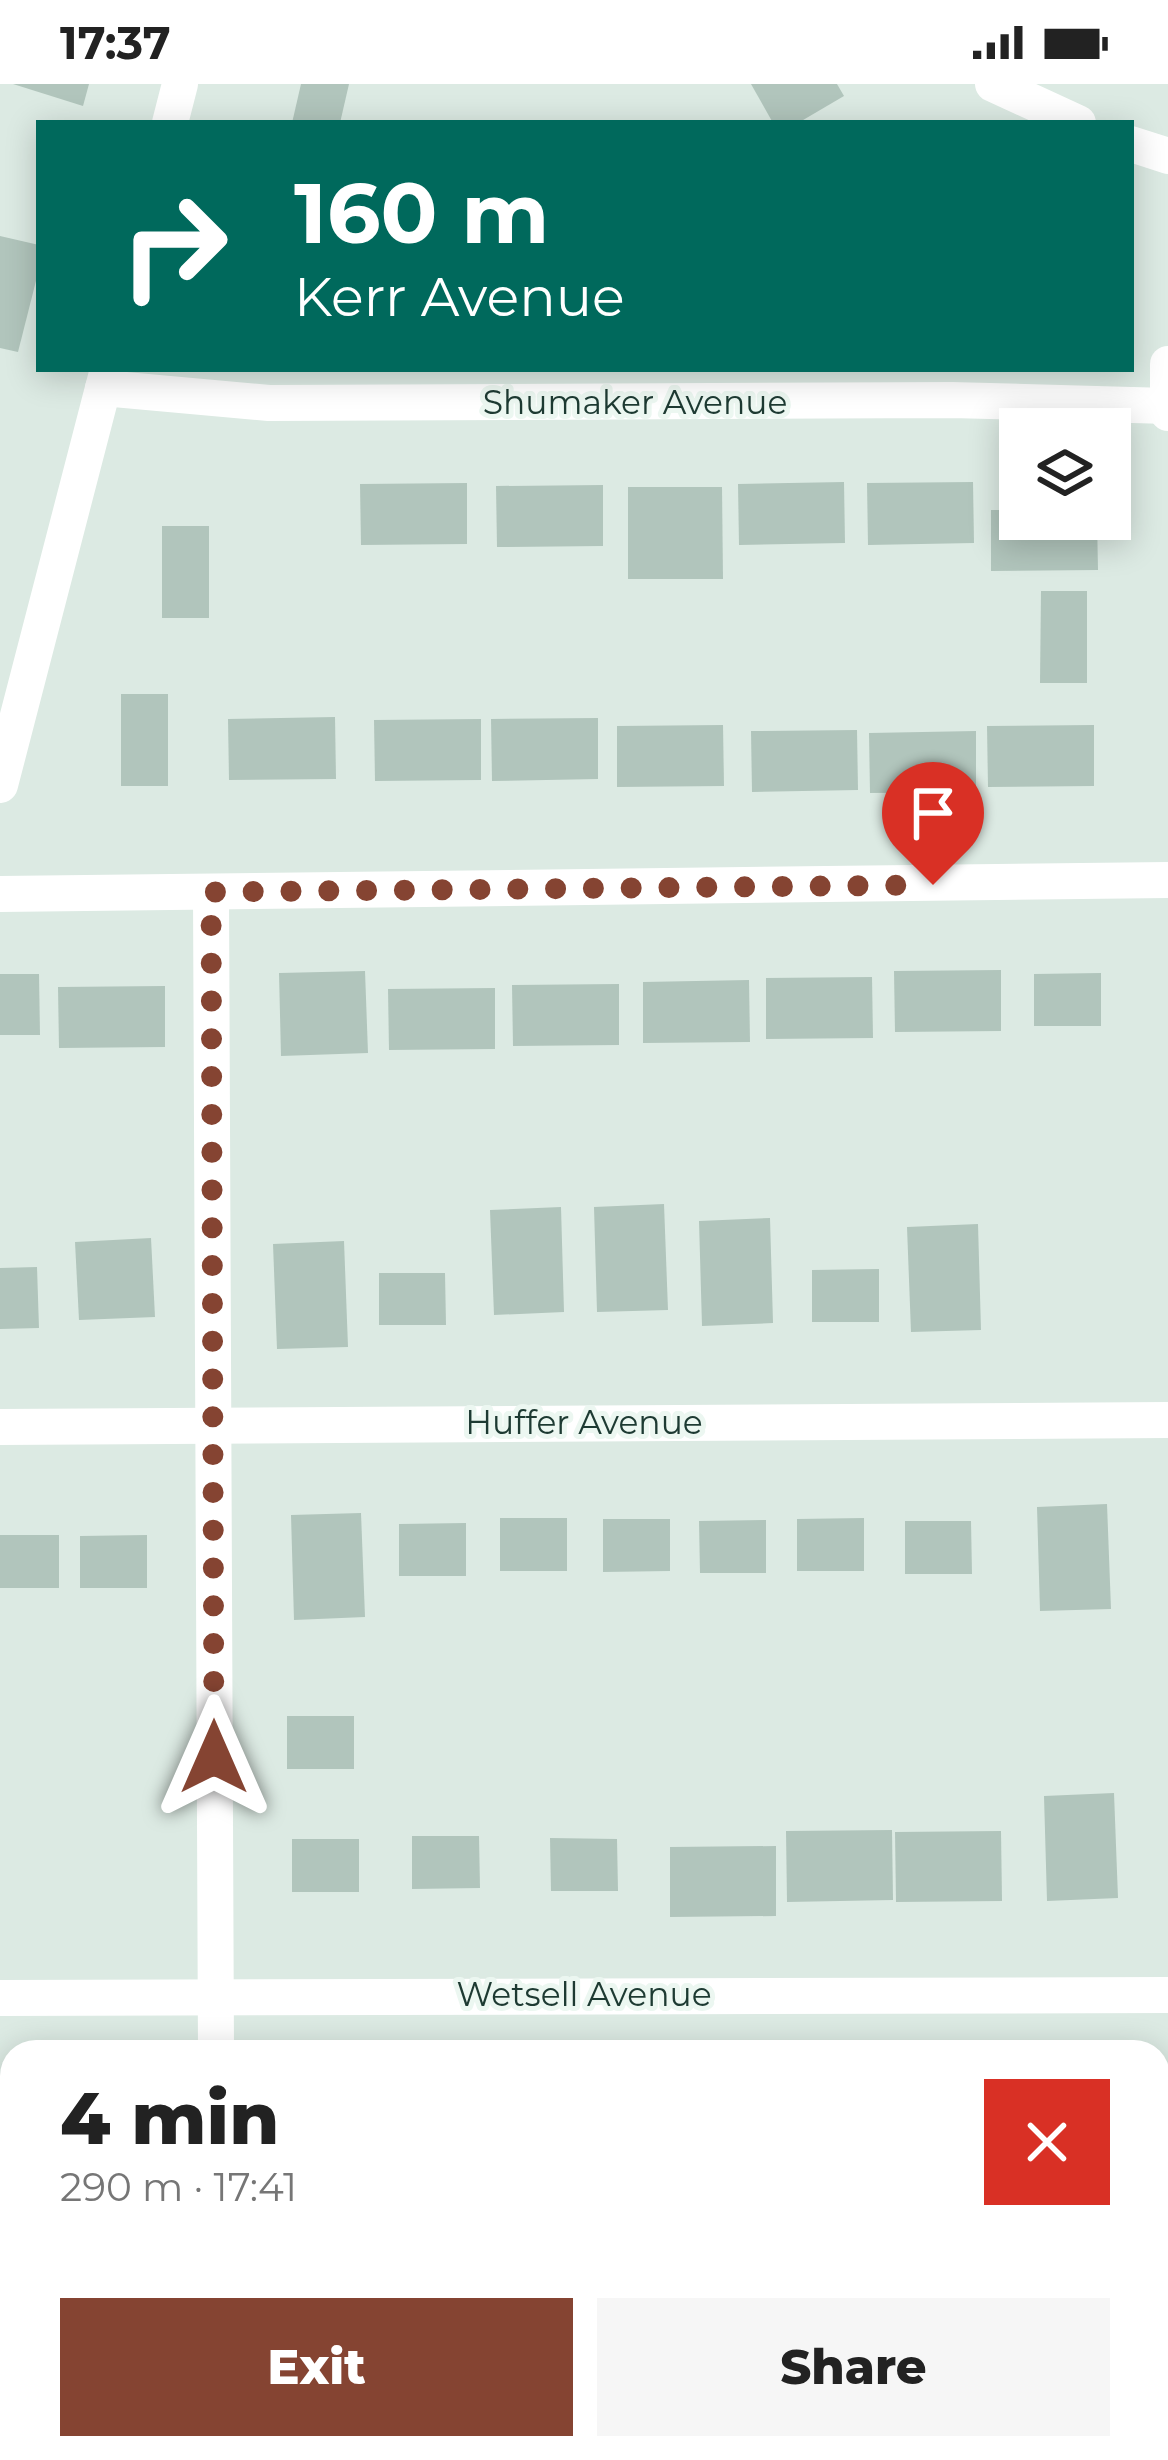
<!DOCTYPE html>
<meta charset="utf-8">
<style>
body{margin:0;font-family:Montserrat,sans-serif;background:#f6f6f6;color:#222;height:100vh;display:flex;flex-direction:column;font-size:45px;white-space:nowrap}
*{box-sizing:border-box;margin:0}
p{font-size:39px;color:#767676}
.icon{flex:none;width:66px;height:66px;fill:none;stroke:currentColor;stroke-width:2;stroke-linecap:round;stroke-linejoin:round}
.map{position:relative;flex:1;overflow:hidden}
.panel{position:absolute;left:0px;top:1956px;width:1170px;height:420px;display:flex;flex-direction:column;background:#fff;border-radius:36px 36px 0 0;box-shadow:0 6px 30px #0003}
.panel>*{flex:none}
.banner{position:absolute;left:36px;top:36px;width:1098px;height:252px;border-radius:0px;box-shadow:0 6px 30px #0003;background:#00695c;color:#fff;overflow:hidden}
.buttons{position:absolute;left:999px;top:324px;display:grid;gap:24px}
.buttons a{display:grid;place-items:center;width:132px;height:132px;border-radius:0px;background:#fff;box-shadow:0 6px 30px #0003;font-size:60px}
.pin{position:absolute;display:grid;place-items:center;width:102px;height:102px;color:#fff;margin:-123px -51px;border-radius:50% 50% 50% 0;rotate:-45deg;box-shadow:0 0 12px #0007}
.pin .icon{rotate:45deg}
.me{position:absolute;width:132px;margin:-66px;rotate:0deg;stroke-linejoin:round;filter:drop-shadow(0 0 9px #0008)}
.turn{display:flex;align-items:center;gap:42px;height:252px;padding:0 60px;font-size:54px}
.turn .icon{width:156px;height:156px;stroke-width:2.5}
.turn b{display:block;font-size:84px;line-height:102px}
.round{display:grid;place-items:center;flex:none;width:126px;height:126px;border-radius:0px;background:#f6f6f6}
.head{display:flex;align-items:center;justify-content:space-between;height:204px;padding:0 60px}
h1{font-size:72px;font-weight:800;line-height:90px}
.cta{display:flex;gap:24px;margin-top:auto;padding:24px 60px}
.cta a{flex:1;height:138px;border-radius:0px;background:#854432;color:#fff;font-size:48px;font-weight:800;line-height:138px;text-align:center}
.cta a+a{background:#f6f6f6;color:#222}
.status{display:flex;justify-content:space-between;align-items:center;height:84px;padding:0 60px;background:#fff;direction:ltr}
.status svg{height:33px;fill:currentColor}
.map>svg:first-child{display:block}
.building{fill:#b1c5bc}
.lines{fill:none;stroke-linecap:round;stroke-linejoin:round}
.minor{stroke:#fff;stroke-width:36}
.route{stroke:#854432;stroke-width:21;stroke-dasharray:0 37.8}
.labels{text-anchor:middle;stroke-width:10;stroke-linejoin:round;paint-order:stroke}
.street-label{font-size:33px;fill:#1d3a32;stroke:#ecf7f1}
</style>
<div class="status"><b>17:37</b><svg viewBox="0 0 49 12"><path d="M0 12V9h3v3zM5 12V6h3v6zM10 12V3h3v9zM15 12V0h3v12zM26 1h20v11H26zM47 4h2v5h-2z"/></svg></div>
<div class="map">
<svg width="1168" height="2376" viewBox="0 0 1168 2376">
<rect width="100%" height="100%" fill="#dceae3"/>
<g class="building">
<polygon points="13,0 89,0 83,22"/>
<polygon points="301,0 349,0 340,39 292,39"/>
<polygon points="751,0 837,0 844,12 798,39 773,39"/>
<polygon points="0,152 39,161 39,185 18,268 0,264"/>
<polygon points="844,398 845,459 739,461 738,400"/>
<polygon points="973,398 974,459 868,461 867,399"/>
<polygon points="467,399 467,460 361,461 360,400"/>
<polygon points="603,401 603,462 497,463 496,402"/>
<polygon points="628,403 722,403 723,495 628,495"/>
<polygon points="991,426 1020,426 1020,435 1097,435 1098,486 991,487"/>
<rect x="162" y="442" width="47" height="92"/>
<polygon points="1041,507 1087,507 1087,599 1040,599"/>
<rect x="121" y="610" width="47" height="92"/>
<polygon points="335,633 336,695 229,696 228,635"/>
<polygon points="598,634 598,695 492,697 491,635"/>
<polygon points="481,635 481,696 375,697 374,636"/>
<polygon points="723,641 724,702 617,703 617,642"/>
<polygon points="1094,641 1094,702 988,703 987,642"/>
<polygon points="857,646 858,706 752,708 751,647"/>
<polygon points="976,647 976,708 870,709 869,649"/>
<polygon points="1001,886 1001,947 895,948 894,887"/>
<polygon points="365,887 368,969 281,972 279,889"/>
<polygon points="1101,889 1101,942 1034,942 1034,890"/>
<polygon points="0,890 39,890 40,951 0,951"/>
<polygon points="872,893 873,954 766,955 766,894"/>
<polygon points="749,896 750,958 643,959 643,898"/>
<polygon points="619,900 619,961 513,962 512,901"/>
<polygon points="165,902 165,963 59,964 58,903"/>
<polygon points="495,904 495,965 389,966 388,905"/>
<polygon points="664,1120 668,1226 597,1228 594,1123"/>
<polygon points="561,1123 564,1228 494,1231 490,1126"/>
<polygon points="770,1134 773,1239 702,1242 699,1137"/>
<polygon points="978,1140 981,1246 911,1248 907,1143"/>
<polygon points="151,1154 155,1233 79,1236 75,1158"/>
<polygon points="344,1157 348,1263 277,1265 273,1160"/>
<polygon points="37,1183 39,1244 0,1245 0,1184"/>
<polygon points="879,1185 879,1238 812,1238 812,1186"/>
<polygon points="379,1189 445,1189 446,1241 379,1241"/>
<polygon points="1107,1420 1111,1525 1040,1527 1037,1423"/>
<polygon points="361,1429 365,1533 294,1536 291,1431"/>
<rect x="500" y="1434" width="67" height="53"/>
<polygon points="864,1434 864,1487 797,1487 797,1435"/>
<polygon points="603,1435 670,1435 670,1487 603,1488"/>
<polygon points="766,1436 766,1489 700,1489 699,1437"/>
<polygon points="905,1437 971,1437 972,1490 905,1490"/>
<polygon points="466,1439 466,1492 399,1492 399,1440"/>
<rect x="0" y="1451" width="59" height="53"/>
<polygon points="147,1451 147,1504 80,1504 80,1452"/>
<rect x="287" y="1632" width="67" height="53"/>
<polygon points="1114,1709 1118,1814 1047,1817 1044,1712"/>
<polygon points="892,1746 893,1816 787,1818 786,1747"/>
<polygon points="1001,1747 1002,1817 896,1818 895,1748"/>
<polygon points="412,1752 479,1752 480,1804 412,1805"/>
<polygon points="550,1754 617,1755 618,1807 551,1807"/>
<rect x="292" y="1755" width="67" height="53"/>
<polygon points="776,1762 776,1832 670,1833 670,1763"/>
<rect x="0" y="2002" width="12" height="89"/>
<polygon points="92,2364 148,2364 148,2376 91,2376"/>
<polygon points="295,2364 352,2364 352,2376 295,2375"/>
<polygon points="520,2364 576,2364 576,2375 520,2374"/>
<rect x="612" y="2364" width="67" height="12"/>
<rect x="932" y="2364" width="67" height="6"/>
</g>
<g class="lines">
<g class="minor">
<polyline points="993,0 1078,39"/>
<polyline points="170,39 180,0"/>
<polyline points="1131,60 1168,72"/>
<polyline points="1168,280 1168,329"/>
<polyline points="103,304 269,319 952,316 1168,322"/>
<polyline points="0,701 108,285"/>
<polyline points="211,808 216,1968"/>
<polyline points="0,810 1168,796"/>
<polyline points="0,1343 1168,1336"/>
<polyline points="0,1914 1168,1911"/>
<polyline points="220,2364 220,2376"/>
</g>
</g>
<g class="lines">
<polyline class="route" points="214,1673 211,808 933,801"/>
</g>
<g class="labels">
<g class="street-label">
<text x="635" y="330">Shumaker Avenue</text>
<text x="584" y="1350">Huffer Avenue</text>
<text x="584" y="1922">Wetsell Avenue</text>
</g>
</g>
</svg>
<div class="buttons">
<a><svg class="icon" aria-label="layers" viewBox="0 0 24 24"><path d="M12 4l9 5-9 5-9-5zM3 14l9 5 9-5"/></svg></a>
</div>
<div class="pin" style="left:933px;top:801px;background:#d93025"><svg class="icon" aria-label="arrive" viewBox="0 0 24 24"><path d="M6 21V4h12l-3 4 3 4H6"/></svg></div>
<svg class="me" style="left:214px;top:1673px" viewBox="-20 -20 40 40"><path d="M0-17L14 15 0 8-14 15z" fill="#854432" stroke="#fff" stroke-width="4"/></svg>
<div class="banner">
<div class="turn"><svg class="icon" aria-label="right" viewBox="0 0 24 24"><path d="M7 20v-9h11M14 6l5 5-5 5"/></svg><div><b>160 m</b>Kerr Avenue</div></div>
</div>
<section class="panel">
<div class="head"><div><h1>4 min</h1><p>290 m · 17:41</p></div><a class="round" style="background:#d93025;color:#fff"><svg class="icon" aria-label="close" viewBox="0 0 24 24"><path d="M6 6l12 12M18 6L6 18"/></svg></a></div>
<div class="cta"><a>Exit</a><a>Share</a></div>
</section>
</div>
